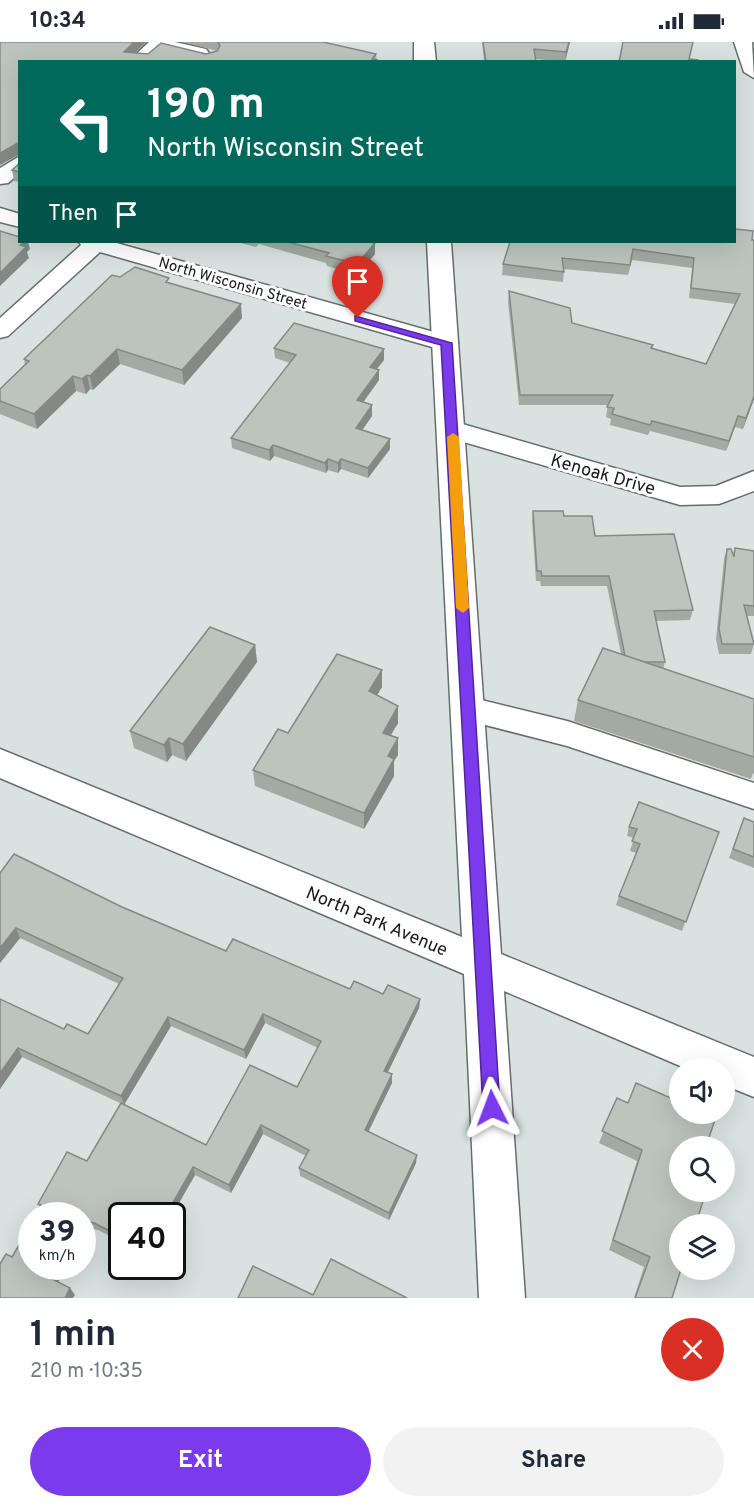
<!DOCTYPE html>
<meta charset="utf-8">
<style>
body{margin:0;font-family:Overpass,sans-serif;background:#f2f2f3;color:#1f2937;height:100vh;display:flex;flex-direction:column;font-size:22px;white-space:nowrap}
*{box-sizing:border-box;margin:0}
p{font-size:20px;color:#747a83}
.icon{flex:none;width:33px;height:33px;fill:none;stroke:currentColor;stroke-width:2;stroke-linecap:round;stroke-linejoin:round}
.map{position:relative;height:1256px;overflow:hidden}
.details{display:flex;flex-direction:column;background:#fff;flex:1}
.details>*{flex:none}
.guide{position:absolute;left:18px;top:18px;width:718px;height:183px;border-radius:0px;box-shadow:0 6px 24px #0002;background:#00695c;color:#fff;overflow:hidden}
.fabs{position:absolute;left:669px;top:1016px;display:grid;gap:12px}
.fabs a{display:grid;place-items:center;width:66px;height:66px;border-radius:50%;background:#fff;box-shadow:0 6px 24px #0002;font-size:30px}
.speed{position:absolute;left:18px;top:1160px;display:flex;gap:12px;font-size:30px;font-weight:700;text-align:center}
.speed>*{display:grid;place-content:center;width:78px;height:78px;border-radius:50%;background:#fff;box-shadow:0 6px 24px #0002;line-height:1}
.speed small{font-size:15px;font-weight:400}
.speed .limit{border:3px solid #111;border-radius:9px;background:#fff;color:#111}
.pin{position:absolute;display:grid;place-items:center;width:51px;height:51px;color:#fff;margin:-62px -26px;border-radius:50% 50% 50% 0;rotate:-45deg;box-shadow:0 0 6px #0007}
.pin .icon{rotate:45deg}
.me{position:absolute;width:66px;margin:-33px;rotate:357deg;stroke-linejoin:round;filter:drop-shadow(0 0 4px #0008)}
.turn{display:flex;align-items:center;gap:21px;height:126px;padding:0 30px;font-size:27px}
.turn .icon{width:78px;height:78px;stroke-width:2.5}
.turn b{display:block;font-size:42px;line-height:51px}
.then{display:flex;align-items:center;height:57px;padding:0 30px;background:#0003;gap:12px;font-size:22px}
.round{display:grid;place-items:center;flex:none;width:63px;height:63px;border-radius:32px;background:#f2f2f3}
.headline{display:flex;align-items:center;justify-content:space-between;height:102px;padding:0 30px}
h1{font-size:36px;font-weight:700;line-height:45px}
.primary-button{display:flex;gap:12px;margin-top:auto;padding:12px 30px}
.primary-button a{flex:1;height:69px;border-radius:36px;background:#7c3aed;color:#fff;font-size:24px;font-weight:700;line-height:69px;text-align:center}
.primary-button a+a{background:#f2f2f3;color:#1f2937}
.status{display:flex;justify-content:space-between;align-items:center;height:42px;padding:0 30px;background:#fff;direction:ltr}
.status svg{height:16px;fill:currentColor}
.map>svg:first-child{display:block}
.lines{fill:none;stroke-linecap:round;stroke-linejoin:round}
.minor-casing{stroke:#666e6c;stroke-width:3}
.tertiary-casing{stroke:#666e6c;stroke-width:3}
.minor{fill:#fff;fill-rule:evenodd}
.tertiary{fill:#fff;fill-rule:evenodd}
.wall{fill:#a3a9a3}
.shaded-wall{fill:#848985}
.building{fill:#bdc4be;stroke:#848985;stroke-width:1.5}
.route{fill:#7c3aed;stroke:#51269a;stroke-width:1.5}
.slow{fill:#f59e0b}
.labels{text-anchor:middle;stroke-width:6;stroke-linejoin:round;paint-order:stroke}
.far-street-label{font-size:15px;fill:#161918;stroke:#fff}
.street-label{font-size:18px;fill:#161918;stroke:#fff}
</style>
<div class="status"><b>10:34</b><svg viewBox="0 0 49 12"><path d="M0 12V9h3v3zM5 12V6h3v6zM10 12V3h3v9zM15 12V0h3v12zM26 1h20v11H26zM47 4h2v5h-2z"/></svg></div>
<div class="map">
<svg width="754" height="1256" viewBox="0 0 754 1256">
<rect width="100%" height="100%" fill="#d9e2e0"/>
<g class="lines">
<g class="minor-casing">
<g id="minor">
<polygon points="149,0 175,0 206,7 209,11 199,17 162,9 149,20 128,20"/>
<polygon points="734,0 752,0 754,36 744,30"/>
<polygon points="20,114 20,131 8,141 0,142 0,126"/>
<polygon points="0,166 20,172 20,185 0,180"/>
<polygon points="79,200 113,200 455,296 458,301 455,306 446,309 100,210 8,294 0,296 0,276 81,203"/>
<polygon points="452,379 680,445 716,444 754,429 754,449 719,462 680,463 443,394 439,388 443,382"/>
<polygon points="469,655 567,679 754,741 754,767 567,704 458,676 454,667 458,658"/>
</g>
</g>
<g class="tertiary-casing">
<g id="tertiary">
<polygon points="414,0 434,0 436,20 414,20"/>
<polygon points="427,200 451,200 501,912 754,1015 754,1055 724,1043 724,1026 685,1026 504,949 525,1256 479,1256 464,932 0,736 0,707 462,895"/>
</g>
</g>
<use href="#minor" class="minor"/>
<use href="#tertiary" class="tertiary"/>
</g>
<g class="wall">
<polygon points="0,0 146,0 135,11 148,12 161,1 206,12 217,9 183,0 323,0 376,12 377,20 20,20 20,116 19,112 0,123"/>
<polygon points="482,0 570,0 565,20 535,17 536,20 484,20"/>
<polygon points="20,121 20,140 14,139 12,128"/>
<polygon points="754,198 754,357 743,387 735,385 726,409 650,389 648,393 610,383 611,377 606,375 608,363 519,363 508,260 509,249 572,281 653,303 652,307 706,322 735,262 689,256 692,226 663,222 632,218 628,233 564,227 563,240 502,233 503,222 510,200"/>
<polygon points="237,200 375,200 374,201 375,212 357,233 327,224 326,221 259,202 256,205"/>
<polygon points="120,235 170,241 242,276 184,343 120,322 93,348 90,347 86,352 76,349 37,387 0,372 0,347 25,323 24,317"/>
<polygon points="274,306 384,307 384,318 377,327 379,338 363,360 372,374 362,388 390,397 390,407 368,436 341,427 338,431 328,428 326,431 274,414 270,419 232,406 231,396 290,321 275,316"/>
<polygon points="533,469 564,474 595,494 693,568 690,578 656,579 665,620 663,627 754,657 754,732 753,731 751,737 574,679 578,658 621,612 607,544 541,544 540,539 536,539 532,479"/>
<polygon points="735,506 754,509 754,574 747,574 754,602 751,612 719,612 716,597 724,517 727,507 733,512"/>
<polygon points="255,603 257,620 186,719 172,713 167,720 134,706 130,689"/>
<polygon points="382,628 382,645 377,653 398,664 398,681 391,693 398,713 394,719 394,734 364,787 255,744 253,728 288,691"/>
<polygon points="744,776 754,780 754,826 729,816"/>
<polygon points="629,785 719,790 682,889 616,863 619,854 636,811 630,809 634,796 627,794"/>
<polygon points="0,831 122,865 226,909 350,947 420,957 419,966 388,1030 392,1032 392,1041 369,1089 416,1121 389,1178 300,1134 299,1126 306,1114 263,1092 231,1151 195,1133 172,1173 122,1173 122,1200 98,1188 94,1187 91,1193 85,1190 82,1194 82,1173 40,1166 38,1162 87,1119 206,1103 297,1045 318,1006 265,981 246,1017 171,984 124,1063 22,1015 0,1047 0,957 64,987 88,992 119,942 20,896 0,921"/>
<polygon points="617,1056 690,1153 672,1256 634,1256 644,1225 609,1208 637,1119 599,1101"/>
</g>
<g class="shaded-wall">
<polygon points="134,0 146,0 126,20 124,10"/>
<polygon points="569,0 570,0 565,20 566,10"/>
<polygon points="18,101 20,112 0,123 0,111"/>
<polygon points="24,200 28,200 30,207 27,210 29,216 0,244 0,231 20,203"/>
<polygon points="375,201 375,212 357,233 357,222"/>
<polygon points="241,262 242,276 184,343 182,328"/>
<polygon points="117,307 120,322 93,348 90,334"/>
<polygon points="384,307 384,318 370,335 370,325"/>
<polygon points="379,328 379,338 357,369 357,358"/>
<polygon points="87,333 90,347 86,352 82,337"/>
<polygon points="73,334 76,349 37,387 34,372"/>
<polygon points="754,354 754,357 743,387 746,376"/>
<polygon points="372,363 372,374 356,397 356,386"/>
<polygon points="738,374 735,385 726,409 729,399"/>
<polygon points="390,397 390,407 368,436 368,426"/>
<polygon points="273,403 274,414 270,419 269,408"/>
<polygon points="328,417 328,428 326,431 325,421"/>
<polygon points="341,417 341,427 338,431 338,421"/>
<polygon points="255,603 257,620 186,719 183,702"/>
<polygon points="382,628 382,645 369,666 369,649"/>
<polygon points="398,664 398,681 382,708 383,691"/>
<polygon points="169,696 172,713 167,720 164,703"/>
<polygon points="398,696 398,713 394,719 394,734 364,787 364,771 388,714"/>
<polygon points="16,886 20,896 0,921 0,906"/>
<polygon points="420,957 419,966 384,1038 384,1029"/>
<polygon points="263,972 265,981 246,1017 244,1008"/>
<polygon points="168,975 171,984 124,1063 121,1054"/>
<polygon points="18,1006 22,1015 0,1047 0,1031"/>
<polygon points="392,1032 392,1041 365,1096 365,1088"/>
<polygon points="261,1083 263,1092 231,1151 229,1143"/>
<polygon points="417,1113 416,1121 389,1178 389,1171"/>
<polygon points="193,1125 195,1133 172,1173 166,1173"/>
<polygon points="90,1180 94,1187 91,1193 87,1186"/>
<polygon points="59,1224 67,1224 56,1244 52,1237"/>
<polygon points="70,1246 75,1253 73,1256 65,1256"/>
</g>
<g class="building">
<polygon points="0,0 134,0 124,10 148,12 161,1 206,12 217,9 220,4 218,0 323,0 376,12 372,17 377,18 375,20 20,20 20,116 18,101 0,111"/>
<polygon points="483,0 569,0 566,10 534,7 536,20 486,20"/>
<polygon points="623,0 693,0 689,17 698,18 698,20 619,20"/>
<polygon points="20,121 20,130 12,128"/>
<polygon points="735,187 753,189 752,198 754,198 754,354 746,376 738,374 729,399 652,379 650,383 612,372 614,366 607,365 613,353 520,353 509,249 570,266 572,281 653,303 651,306 706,322 740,252 691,246 694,216 633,207 630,223 562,216 564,230 503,222 510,200 735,200"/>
<polygon points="0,189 20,195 20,200 24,200 20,203 26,205 0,231"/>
<polygon points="288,200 370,200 375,201 357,222 326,214 329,211"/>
<polygon points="135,225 169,236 166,240 241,262 182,328 117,307 90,334 87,333 82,337 73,334 34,372 0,359 0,347 29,319 24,317 112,233 120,235"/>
<polygon points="294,281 384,307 370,325 379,328 357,358 372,363 356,386 390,397 368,426 341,417 338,421 328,417 325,421 273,403 269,408 231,396 296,313 274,306"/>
<polygon points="533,469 563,469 564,474 592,474 595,494 674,492 693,568 654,569 665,620 644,620 625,614 609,534 542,534 541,529 537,529"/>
<polygon points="735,506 754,509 754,564 744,563 754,602 722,602 719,587 727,507 731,507 734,515"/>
<polygon points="210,585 255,603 183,702 169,696 164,703 130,689"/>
<polygon points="603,606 754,657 754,715 578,658"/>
<polygon points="337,612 382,628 369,649 398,664 383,691 398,696 388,714 394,717 364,771 253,728 278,687 288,691"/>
<polygon points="639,760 719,790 686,880 619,854 640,802 632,799 637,787 629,785"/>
<polygon points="744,776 754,780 754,815 733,807"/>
<polygon points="14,812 122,865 226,909 233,897 350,947 354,939 383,952 388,943 420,957 384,1029 392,1032 365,1088 417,1113 389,1171 299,1126 309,1108 261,1083 229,1143 193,1125 166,1173 122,1173 122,1195 94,1181 90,1180 87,1186 82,1184 82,1173 36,1173 41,1163 38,1162 67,1110 87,1119 121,1061 206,1103 250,1023 297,1045 321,999 263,972 244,1008 168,975 121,1054 18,1006 0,1031 0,957 64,987 67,982 88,992 123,936 16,886 0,906 0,831"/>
<polygon points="636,1041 680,1060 680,1071 705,1071 716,1075 706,1104 680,1104 680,1149 691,1149 690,1153 703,1159 696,1182 680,1182 680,1227 681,1227 672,1256 635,1256 650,1215 613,1198 642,1108 602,1089 617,1056 628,1061"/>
<polygon points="32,1181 32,1224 59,1224 52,1237 70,1246 65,1256 0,1256 0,1222 6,1212 12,1215"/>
<polygon points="331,1217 407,1256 238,1256 253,1224 313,1253"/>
</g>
<polygon class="route" points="355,274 452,301 500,1066 498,1072 492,1075 486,1072 483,1066 441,303 355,279"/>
<polygon class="slow" points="453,391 459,395 469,566 463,571 456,566 447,395"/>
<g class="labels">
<g class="far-street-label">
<text transform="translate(233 241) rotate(16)" y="5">North Wisconsin Street</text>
</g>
<g class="street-label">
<text transform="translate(603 432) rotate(16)" y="6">Kenoak Drive</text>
<text transform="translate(377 879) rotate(23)" y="6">North Park Avenue</text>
</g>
</g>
</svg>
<div class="fabs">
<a><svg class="icon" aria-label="sound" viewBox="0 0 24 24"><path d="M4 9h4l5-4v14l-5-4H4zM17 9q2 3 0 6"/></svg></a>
<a><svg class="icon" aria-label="search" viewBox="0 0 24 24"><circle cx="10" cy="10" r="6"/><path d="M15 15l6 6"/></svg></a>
<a><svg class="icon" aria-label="layers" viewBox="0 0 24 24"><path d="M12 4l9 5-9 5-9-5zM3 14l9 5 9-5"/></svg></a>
</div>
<div class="speed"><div>39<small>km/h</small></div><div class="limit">40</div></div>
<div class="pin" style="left:358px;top:276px;background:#d93025"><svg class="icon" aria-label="arrive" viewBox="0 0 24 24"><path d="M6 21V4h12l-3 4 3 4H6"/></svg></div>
<svg class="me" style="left:492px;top:1066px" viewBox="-20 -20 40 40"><path d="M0-17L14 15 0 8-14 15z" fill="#7c3aed" stroke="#fff" stroke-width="4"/></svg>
<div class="guide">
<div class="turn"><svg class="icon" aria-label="left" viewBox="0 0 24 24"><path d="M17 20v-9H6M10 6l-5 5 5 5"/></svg><div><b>190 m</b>North Wisconsin Street</div></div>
<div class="then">Then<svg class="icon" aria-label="arrive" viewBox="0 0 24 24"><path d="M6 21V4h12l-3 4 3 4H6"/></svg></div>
</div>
</div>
<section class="details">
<div class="headline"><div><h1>1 min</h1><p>210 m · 10:35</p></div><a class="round" style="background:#d93025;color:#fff"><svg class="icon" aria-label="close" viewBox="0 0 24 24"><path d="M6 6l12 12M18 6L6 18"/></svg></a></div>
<div class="primary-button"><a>Exit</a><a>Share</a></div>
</section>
